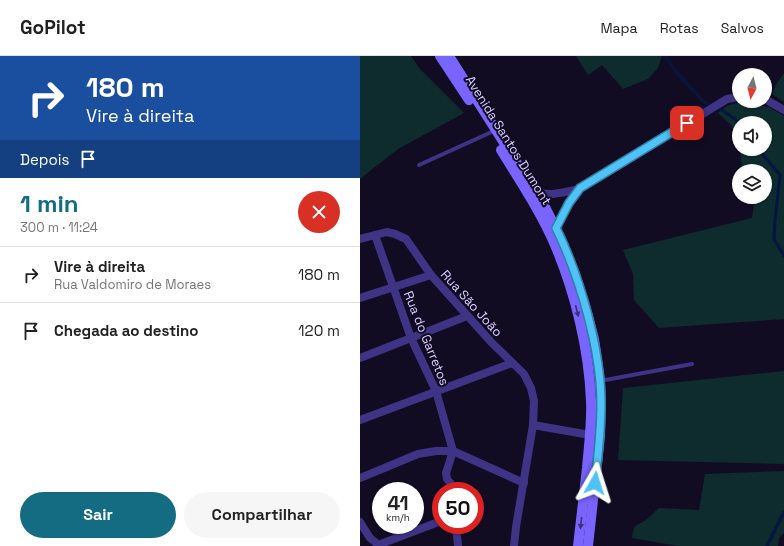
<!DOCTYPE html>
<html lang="pt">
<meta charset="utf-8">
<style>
body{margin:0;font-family:"Space Grotesk",sans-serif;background:#f6f6f6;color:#222;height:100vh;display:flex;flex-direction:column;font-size:15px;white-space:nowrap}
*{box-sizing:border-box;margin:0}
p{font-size:13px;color:#767676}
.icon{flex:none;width:22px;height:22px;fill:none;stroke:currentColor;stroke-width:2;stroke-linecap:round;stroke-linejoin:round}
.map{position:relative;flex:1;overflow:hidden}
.side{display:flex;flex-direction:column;background:#fff;width:360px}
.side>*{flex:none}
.hud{background:#1a4fa0;color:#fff;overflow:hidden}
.needle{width:26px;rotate:187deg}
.tools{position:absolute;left:372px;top:12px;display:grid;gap:8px}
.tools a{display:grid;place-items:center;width:40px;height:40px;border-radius:50%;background:#fff;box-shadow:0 1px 3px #0004;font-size:20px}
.speed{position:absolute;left:12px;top:426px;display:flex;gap:8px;font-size:20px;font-weight:700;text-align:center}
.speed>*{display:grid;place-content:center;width:52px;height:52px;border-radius:50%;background:#fff;box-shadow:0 1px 3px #0004;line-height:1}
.speed small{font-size:10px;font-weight:400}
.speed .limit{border:6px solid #d22;background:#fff;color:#111}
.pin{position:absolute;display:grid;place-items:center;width:34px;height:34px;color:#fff;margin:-17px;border-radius:8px;box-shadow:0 2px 6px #0006}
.me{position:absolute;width:44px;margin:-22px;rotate:6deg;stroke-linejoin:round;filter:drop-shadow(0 0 3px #0008)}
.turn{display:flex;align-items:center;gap:14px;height:84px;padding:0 20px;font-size:18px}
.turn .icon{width:52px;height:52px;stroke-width:2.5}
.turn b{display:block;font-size:28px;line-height:34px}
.then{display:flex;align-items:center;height:38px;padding:0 20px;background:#0003;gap:8px;font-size:15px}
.round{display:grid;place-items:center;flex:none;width:42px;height:42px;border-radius:21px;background:#f6f6f6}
.head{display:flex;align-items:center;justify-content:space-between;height:68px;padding:0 20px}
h1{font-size:24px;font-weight:700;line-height:30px;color:#136c82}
.button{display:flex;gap:8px;margin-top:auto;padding:8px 20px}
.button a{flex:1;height:46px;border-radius:24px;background:#136c82;color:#fff;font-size:16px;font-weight:700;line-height:46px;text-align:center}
.button a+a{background:#f6f6f6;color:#222}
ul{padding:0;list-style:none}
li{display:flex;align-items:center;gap:12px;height:56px;padding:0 20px;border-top:1px solid #e0e0e0}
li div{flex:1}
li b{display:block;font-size:15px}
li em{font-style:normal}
header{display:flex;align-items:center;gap:24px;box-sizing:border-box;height:56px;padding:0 20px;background:#fff;border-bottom:1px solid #e0e0e0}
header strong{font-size:19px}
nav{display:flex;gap:22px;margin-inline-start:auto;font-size:14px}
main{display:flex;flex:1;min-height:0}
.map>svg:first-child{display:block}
.green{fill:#0e2b2d}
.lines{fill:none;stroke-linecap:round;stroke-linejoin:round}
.stream{stroke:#051542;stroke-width:3}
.lane{stroke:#3f3386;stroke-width:4}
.street{stroke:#3f3386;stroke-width:8}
.secondary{stroke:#7964ff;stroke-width:10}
.oneway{fill:#3b2f7b}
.route-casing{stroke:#337fa1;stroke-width:10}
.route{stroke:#4fc3f7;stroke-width:7}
.labels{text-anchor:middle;stroke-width:4;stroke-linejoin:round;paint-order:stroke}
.street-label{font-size:13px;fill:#d8cdff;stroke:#120c23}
</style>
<header>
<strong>GoPilot</strong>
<nav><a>Mapa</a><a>Rotas</a><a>Salvos</a></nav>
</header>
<main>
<section class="side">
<div class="hud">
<div class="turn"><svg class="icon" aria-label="right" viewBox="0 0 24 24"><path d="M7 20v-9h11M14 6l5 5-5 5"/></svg><div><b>180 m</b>Vire à direita</div></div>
<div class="then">Depois<svg class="icon" aria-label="arrive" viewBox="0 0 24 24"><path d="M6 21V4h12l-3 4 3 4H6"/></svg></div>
</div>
<div class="head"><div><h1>1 min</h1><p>300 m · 11:24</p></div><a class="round" style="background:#d93025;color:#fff"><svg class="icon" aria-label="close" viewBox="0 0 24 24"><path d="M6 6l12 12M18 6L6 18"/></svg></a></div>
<ul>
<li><svg class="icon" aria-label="right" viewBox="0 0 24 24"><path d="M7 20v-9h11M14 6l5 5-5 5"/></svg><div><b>Vire à direita</b><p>Rua Valdomiro de Moraes</p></div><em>180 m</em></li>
<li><svg class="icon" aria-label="arrive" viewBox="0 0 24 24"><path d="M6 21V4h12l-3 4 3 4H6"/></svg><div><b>Chegada ao destino</b></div><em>120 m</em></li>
</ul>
<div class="button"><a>Sair</a><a>Compartilhar</a></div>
</section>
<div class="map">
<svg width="424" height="490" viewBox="0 0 424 490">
<rect width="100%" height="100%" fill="#120c23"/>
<g class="green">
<polygon points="0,0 51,0 60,13 104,57 38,93 0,123"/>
<polygon points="216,0 302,0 298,12 288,23 263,33 242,9 228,19"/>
<polygon points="424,17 424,46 412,38 417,27"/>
<polygon points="380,46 409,51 424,60 424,263 299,272 274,244 273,218 263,194 392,162 395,141 405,141 405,115 382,115 380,93 405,93 405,67 379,67 379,82 371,69 358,57 367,50"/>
<polygon points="424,315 424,408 258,404 263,332"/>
<path d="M 424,415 L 424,477 L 419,482 L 418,490 L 318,490 L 272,482 C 274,469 274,471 284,465 C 290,462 294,456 299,452 L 339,454 L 345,418 Z"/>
</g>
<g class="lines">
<g class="stream">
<polyline points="305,0 317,17 345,47 360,53 375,63 379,70"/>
<polyline points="398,93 420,119 415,164 414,183 424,200"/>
<polyline points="407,490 424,456"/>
</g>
<g class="lane">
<polyline points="59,109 136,74"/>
<polyline points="240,325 332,308"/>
</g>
<g class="street">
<polyline points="405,43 424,54"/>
<path d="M 172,139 C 178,136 185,138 192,138 C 202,137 211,135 220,133 L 367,43 L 379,41"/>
<polyline points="192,174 196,172 209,147 220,133"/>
<polyline points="15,179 51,282 76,335 93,395 86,417 87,423 97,435"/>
<polyline points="0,183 27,176 35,178 46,183 71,219 132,287 164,318 171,332 174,345 173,369 156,471 154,490"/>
<polyline points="0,242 71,219"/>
<polyline points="0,302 107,260"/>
<polyline points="0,364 152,307"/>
<polyline points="173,369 236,380"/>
<polyline points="0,422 58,398 76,395 93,395 164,427"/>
<polyline points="0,466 10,482 20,490"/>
<polyline points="96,469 98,490"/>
<polyline points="18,489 81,465"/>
</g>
<g class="secondary">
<polyline points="80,0 109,44"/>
<polyline points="89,0 186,153 201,183 215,218 225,249 234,283 240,325 241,347 240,380 228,490"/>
<path d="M 141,94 C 160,125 181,156 195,189 C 215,236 229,293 231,345 C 232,367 229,389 227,412 C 224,438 221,464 218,490"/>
</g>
</g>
<defs><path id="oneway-solid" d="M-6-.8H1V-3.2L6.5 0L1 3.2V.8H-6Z"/></defs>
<g class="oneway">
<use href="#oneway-solid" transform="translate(217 255) rotate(76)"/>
<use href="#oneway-solid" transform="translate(221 467) rotate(96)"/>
</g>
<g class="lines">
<g class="route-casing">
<path id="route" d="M 235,427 C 238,401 241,375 241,348 C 241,294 220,221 196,172 L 209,147 L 220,132 L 327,67"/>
</g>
<use href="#route" class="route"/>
</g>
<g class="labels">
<g class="street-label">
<text transform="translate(149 84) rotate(58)" y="5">Avenida Santos Dumont</text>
<text transform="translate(112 247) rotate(48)" y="5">Rua São João</text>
<text transform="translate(67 282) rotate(68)" y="5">Rua do Garretos</text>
</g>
</g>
</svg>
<div class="tools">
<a><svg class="needle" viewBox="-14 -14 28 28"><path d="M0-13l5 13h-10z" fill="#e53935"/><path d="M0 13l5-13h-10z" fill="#767676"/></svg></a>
<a><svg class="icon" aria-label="sound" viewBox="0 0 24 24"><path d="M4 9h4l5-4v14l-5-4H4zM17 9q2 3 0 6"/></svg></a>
<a><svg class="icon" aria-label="layers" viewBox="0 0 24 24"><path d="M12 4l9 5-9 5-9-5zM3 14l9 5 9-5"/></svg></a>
</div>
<div class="speed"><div>41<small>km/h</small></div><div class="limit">50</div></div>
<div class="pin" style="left:327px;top:67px;background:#d93025"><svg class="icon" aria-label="arrive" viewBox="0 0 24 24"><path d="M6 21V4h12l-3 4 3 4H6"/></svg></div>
<svg class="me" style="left:235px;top:427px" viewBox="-20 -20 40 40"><path d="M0-17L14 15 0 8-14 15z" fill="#4fc3f7" stroke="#fff" stroke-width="4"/></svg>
</div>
</main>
